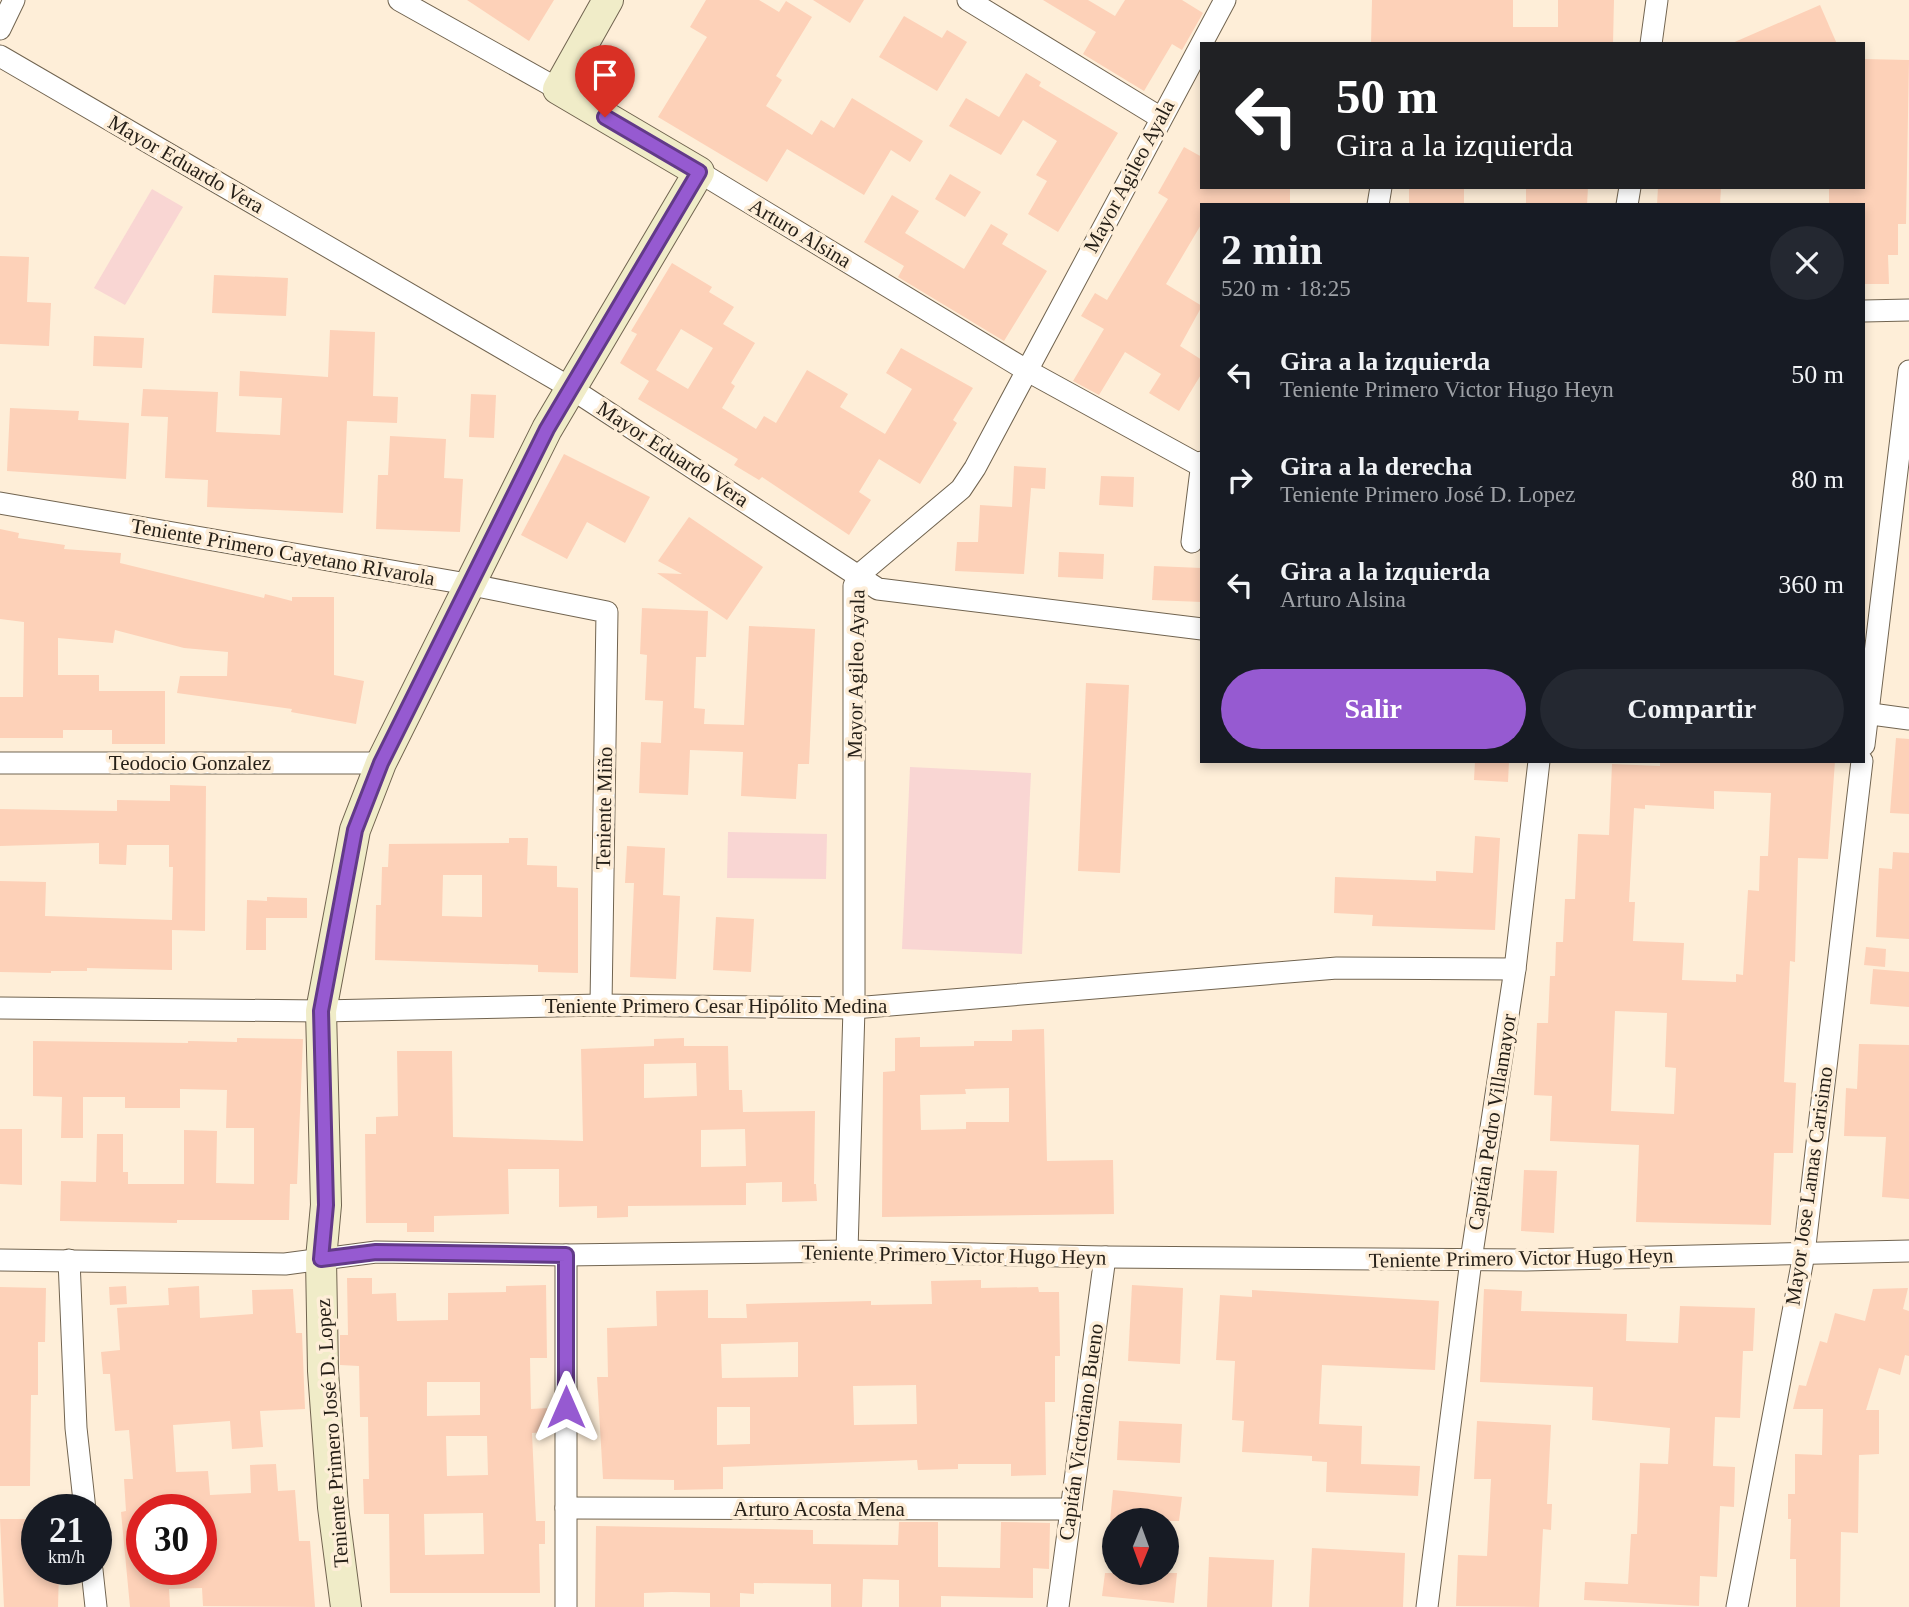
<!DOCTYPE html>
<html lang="es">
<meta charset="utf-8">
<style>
body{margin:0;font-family:"Times New Roman",serif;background:#242831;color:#f1f3f6;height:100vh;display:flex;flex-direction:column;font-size:26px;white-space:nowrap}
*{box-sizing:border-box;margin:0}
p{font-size:23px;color:#9ea1a6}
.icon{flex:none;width:38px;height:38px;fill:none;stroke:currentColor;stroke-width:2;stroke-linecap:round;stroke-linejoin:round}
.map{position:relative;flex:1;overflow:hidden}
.panel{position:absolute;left:1200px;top:203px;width:665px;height:560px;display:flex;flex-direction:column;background:#171b24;border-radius:0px;box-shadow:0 4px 10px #0003}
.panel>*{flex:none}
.banner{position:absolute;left:1200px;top:42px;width:665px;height:147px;border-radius:0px;box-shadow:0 4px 10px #0003;background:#202124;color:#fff;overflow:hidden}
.needle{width:46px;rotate:181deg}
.fabs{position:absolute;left:1102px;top:1508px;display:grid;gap:14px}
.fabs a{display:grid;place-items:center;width:77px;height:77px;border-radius:50%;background:#171b24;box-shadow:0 4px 10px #0003;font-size:35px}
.speed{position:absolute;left:21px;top:1494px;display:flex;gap:14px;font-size:35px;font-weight:700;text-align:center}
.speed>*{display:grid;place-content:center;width:91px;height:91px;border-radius:50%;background:#171b24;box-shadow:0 4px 10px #0003;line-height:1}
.speed small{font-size:18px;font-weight:400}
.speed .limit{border:10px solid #d22;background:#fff;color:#111}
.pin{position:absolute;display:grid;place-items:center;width:60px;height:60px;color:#fff;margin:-72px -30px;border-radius:50% 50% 50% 0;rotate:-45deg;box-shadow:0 0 7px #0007}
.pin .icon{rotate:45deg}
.me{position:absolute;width:77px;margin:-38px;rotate:0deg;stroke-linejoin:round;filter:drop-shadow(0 0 5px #0008)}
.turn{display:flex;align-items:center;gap:24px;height:147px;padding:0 21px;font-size:32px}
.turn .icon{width:91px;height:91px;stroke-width:2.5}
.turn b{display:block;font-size:49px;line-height:60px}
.round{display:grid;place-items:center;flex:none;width:74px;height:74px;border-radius:37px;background:#242831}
.summary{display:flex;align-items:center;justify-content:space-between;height:119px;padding:0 21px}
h1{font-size:42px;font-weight:700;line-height:52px}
.action{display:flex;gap:14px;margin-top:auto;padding:14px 21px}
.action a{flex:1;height:80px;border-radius:42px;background:#965ad1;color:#fff;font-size:28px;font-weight:700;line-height:80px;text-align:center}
.action a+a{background:#242831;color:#f1f3f6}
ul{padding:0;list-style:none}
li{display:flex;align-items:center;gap:21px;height:105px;padding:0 21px}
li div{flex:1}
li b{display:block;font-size:26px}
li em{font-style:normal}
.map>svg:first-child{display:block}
.green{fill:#f9d6d3}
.building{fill:#fdd1b8;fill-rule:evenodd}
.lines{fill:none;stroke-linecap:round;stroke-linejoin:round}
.street-casing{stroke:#716450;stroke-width:23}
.secondary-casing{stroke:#716450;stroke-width:32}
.street{stroke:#fff;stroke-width:21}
.secondary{stroke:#f0ecc8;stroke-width:30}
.route-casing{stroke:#623a88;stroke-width:18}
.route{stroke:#965ad1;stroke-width:12}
.labels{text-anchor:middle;stroke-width:7;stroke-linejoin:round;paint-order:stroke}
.street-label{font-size:21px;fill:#251f17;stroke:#feeed8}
</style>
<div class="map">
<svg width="1909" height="1607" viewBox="0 0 1909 1607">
<rect width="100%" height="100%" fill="#feeed8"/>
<g class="green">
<polygon points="152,189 183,207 125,305 94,288"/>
<polygon points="910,767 1031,773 1022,954 902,949"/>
<polygon points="728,832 827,834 826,879 727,878"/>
</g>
<g class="building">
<polygon points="467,0 554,0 529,41"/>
<polygon points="706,0 759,0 779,12 786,1 812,17 776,76 782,80 766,106 812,135 821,120 834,128 852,98 923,141 910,162 891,150 864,195 787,149 767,182 658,117 707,37 690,27"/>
<polygon points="813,0 864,0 850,23"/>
<polygon points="1043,0 1088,0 1115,16 1125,0 1182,0 1203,13 1182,50 1172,44 1144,91 1083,54 1096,32"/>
<polygon points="1372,0 1513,0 1513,27 1558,27 1558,0 1614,0 1613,44 1371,44"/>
<polygon points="1820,5 1837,44 1730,44"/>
<polygon points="904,16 942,38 947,30 967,42 937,91 879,57"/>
<polygon points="1864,59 1909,60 1906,224 1898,224 1898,255 1888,255 1889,284 1864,284 1864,205 1829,205 1829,187 1864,187"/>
<polygon points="1026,73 1041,82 1039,86 1118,133 1058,232 1028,214 1047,181 1036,175 1057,141 1023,120 1001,155 949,126 966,98 999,117"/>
<polygon points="1184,147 1202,157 1202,187 1290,187 1290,205 1202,205 1202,223 1166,284 1202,306 1180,346 1202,360 1202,373 1179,411 1149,393 1161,374 1125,352 1099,395 1073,381 1104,329 1081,316 1095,293 1107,300 1168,199 1158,193"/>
<polygon points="950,174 981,192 965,217 935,199"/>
<rect x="1409" y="187" width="55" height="18"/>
<polygon points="1526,187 1588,187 1587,205 1526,205"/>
<polygon points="1658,187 1721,187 1720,205 1657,205"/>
<polygon points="892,195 919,211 905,233 964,269 991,224 1008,234 1002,244 1047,271 1004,341 898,277 904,266 864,242"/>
<polygon points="0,256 29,257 27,302 51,303 49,346 0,344"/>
<path d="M 672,263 L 712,287 L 709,292 L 734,307 L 723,324 L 755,343 L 731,383 L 735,386 L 722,408 L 756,429 L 764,416 L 776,423 L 807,370 L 848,394 L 840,407 L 885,434 L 912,389 L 886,373 L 901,348 L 973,388 L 953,420 L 957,423 L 920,484 L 879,459 L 859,492 L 871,500 L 849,535 L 762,477 L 759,480 L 734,465 L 738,459 L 638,399 L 649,381 L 620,363 L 637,334 L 631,331 ZM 681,329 L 713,348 L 688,389 L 656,370 Z"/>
<polygon points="214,275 288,278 286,316 212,313"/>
<polygon points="330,330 375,332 373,396 398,397 397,423 347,421 343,513 207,507 208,480 165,478 168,417 141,416 143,389 218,392 216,432 280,435 282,398 239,396 240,371 328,377"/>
<polygon points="94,336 144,338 142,368 93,366"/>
<polygon points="471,394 496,395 494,438 469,437"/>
<polygon points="10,408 79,411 78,420 129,423 126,479 7,471"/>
<polygon points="390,436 446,439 444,478 463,479 460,532 376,529 378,475 388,475"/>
<polygon points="564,454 650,497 625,543 587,522 567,559 521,535"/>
<polygon points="1014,466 1046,468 1045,489 1031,488 1024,574 955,571 957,542 978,542 980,505 1012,507"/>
<polygon points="1101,476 1134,477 1133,507 1099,505"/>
<polygon points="689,517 763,567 727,620 657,573 682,574 658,561"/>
<polygon points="0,529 19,533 18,538 65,545 64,549 121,553 120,563 264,598 265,594 292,601 292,597 334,597 334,675 364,681 356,724 291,712 292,709 177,693 180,676 227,676 228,652 184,648 115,630 113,643 58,638 58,675 99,675 99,691 165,691 165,744 112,744 112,730 63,730 63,738 0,738 0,697 23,697 24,622 0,619"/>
<polygon points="1059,552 1104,554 1103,579 1058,577"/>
<polygon points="1154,566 1202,568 1202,602 1152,600"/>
<polygon points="642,608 708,611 706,657 696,657 694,708 705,709 704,724 744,725 749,626 815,629 809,764 798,764 796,799 741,796 743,752 690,750 688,795 639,793 641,742 661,743 663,701 645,700 647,655 640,654"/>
<polygon points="1086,683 1129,685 1120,873 1078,871"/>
<polygon points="1896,738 1909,739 1909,814 1890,813"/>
<polygon points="1475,761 1509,761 1508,782 1474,780"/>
<path d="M 1660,761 L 1835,761 L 1828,859 L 1798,858 L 1795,962 L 1790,961 L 1784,1082 L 1796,1083 L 1793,1153 L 1774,1153 L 1771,1225 L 1636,1222 L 1639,1145 L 1550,1141 L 1552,1096 L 1534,1095 L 1537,1023 L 1548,1023 L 1550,976 L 1555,976 L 1556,942 L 1563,942 L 1565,899 L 1575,899 L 1578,834 L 1609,835 L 1612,764 L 1660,766 ZM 1714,791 L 1771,793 L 1768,856 L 1760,856 L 1759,891 L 1748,890 L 1743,975 L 1736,974 L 1736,982 L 1682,980 L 1684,943 L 1633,941 L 1635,902 L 1629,902 L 1634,808 L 1645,809 L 1645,805 L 1714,809 ZM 1615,1011 L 1667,1013 L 1665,1067 L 1676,1068 L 1674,1114 L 1611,1111 Z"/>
<polygon points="170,785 206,786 205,931 172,930 172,970 87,968 87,971 51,971 51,973 0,972 0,881 46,882 45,916 172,920 173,867 169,867 169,845 127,845 126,865 99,864 99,843 0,846 0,809 117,811 117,800 170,801"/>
<polygon points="1475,836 1500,838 1495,930 1372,926 1373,915 1334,913 1335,877 1436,881 1436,871 1473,873"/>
<path d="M 509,838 L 528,838 L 527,865 L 557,866 L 557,887 L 578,888 L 578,973 L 538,972 L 538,965 L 375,960 L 376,905 L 381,905 L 382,867 L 388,867 L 389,844 L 509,843 ZM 443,875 L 482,875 L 482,917 L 442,916 Z"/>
<polygon points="627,846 665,848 663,895 680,896 676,979 630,977 634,883 625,883"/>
<polygon points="1893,852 1909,853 1909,939 1876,937 1879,868 1892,869"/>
<polygon points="267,897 307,898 307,918 266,918 266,950 246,950 247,900 267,901"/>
<polygon points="716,917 754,919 751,972 713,970"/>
<polygon points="1866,947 1886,949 1885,967 1864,965"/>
<polygon points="1873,969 1909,972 1909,1007 1870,1004"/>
<path d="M 1044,1029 L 1047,1161 L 1113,1160 L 1114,1214 L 882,1217 L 883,1072 L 895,1071 L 895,1038 L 920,1037 L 920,1047 L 974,1046 L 974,1041 L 1012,1041 L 1012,1030 ZM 1009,1088 L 1009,1122 L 966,1122 L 966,1129 L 921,1130 L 920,1095 L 966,1094 L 965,1089 Z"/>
<polygon points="237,1038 303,1039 297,1184 290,1184 289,1220 177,1220 177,1223 60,1221 61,1181 96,1182 97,1134 123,1134 123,1172 128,1172 128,1184 184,1184 184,1130 217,1131 216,1183 254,1184 254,1128 226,1128 227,1090 180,1089 180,1108 125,1108 125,1097 83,1097 83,1138 61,1138 62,1097 33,1096 33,1041 188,1043 188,1041 237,1042"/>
<path d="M 684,1038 L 684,1046 L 728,1046 L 729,1090 L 742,1090 L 743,1112 L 815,1111 L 814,1184 L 816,1184 L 817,1201 L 782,1202 L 782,1182 L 746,1183 L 746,1205 L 628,1206 L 628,1217 L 597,1218 L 597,1206 L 559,1207 L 559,1169 L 508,1169 L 509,1214 L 434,1216 L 434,1232 L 407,1232 L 407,1223 L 366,1223 L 365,1134 L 376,1134 L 376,1117 L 398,1116 L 397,1051 L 452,1051 L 453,1137 L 583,1141 L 581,1049 L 654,1046 L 654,1039 ZM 696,1063 L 697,1096 L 644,1098 L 644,1064 ZM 745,1129 L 746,1166 L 701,1167 L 701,1130 Z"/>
<polygon points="1859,1044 1909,1045 1909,1199 1882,1197 1886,1137 1844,1136 1846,1088 1857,1089"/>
<polygon points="0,1129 22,1129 22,1185 0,1184"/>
<polygon points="1524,1170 1557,1171 1554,1233 1521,1231"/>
<path d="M 347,1278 L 372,1278 L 372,1294 L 396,1293 L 397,1321 L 448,1320 L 448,1293 L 506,1292 L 506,1286 L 546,1285 L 547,1358 L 530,1358 L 531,1409 L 547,1408 L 547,1432 L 532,1433 L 536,1521 L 545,1521 L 545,1544 L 539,1544 L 540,1593 L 390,1593 L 389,1514 L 364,1514 L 363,1479 L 369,1479 L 368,1417 L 360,1417 L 359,1366 L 340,1365 L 340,1335 L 348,1335 ZM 427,1382 L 480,1382 L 480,1415 L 427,1416 ZM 446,1436 L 487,1436 L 488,1475 L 447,1476 ZM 483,1513 L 484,1554 L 425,1555 L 424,1514 Z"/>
<path d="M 981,1280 L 981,1288 L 1038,1287 L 1039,1292 L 1059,1292 L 1060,1356 L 1055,1356 L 1055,1402 L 1045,1402 L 1046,1475 L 1011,1476 L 1011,1464 L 958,1464 L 958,1469 L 918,1470 L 917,1460 L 723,1467 L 723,1489 L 674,1490 L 674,1480 L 603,1479 L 597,1377 L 608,1377 L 607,1328 L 657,1326 L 656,1291 L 708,1290 L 708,1318 L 747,1318 L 746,1304 L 871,1301 L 871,1305 L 932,1304 L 931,1281 ZM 798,1342 L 798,1377 L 722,1378 L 721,1344 ZM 916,1385 L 917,1424 L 854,1425 L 853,1386 ZM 717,1407 L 750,1407 L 750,1444 L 717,1445 Z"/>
<polygon points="1132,1285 1183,1288 1180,1364 1128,1361"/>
<polygon points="126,1286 127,1304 110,1305 109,1287"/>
<path d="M 199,1286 L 200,1318 L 253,1314 L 252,1290 L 293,1289 L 296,1333 L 302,1333 L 305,1409 L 260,1411 L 263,1447 L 232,1449 L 230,1421 L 173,1425 L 176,1472 L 208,1471 L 210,1495 L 251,1493 L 250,1465 L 276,1464 L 278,1491 L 295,1490 L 299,1541 L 310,1541 L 315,1607 L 203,1606 L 202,1588 L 169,1589 L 170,1607 L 130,1607 L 121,1512 L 126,1511 L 124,1479 L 133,1479 L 129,1430 L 115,1431 L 110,1374 L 103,1374 L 101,1352 L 120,1350 L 117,1308 L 169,1305 L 168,1288 ZM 142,1510 L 207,1510 L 210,1548 L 201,1549 L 201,1570 L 142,1570 Z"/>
<polygon points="0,1287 46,1288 45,1342 38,1342 38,1395 31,1395 30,1486 0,1486"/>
<polygon points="1908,1288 1903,1309 1909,1311 1909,1356 1905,1355 1900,1375 1879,1368 1866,1410 1879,1410 1879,1454 1859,1455 1858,1533 1841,1532 1840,1607 1796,1607 1796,1559 1790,1559 1791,1519 1788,1519 1788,1494 1795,1494 1795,1454 1822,1455 1823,1409 1793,1409 1799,1385 1806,1386 1820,1341 1827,1343 1835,1313 1865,1321 1873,1289"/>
<polygon points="1484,1289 1522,1291 1521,1311 1627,1314 1626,1341 1678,1343 1680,1306 1755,1308 1753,1351 1743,1351 1740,1418 1715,1417 1713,1466 1735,1467 1734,1507 1720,1506 1717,1577 1700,1576 1699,1606 1584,1600 1585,1582 1628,1584 1631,1534 1637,1534 1640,1463 1668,1464 1670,1428 1592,1420 1593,1387 1480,1382"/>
<polygon points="1252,1290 1439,1301 1435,1370 1322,1365 1319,1424 1362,1426 1361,1464 1420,1466 1418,1496 1326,1492 1327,1462 1312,1461 1312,1456 1242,1452 1244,1421 1232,1420 1235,1361 1216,1360 1220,1295 1252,1297"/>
<polygon points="1119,1421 1182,1424 1180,1463 1117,1460"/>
<polygon points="1477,1421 1551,1425 1547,1504 1552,1504 1551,1530 1543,1529 1539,1607 1456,1606 1458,1555 1487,1556 1491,1479 1474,1479"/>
<polygon points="1113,1490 1182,1497 1179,1521 1110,1521"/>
<polygon points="0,1519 37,1519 37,1570 59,1570 58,1607 4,1607"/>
<polygon points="899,1522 938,1522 938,1567 1000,1568 1001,1522 1050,1523 1049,1569 1033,1568 1033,1598 941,1596 941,1607 899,1607 899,1580 863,1579 862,1607 831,1607 831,1584 754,1583 754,1594 740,1593 740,1607 710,1607 710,1593 672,1592 644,1593 644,1607 595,1607 596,1526 813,1530 813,1544 898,1545"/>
<polygon points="1312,1548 1405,1553 1403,1607 1309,1607"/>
<polygon points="1209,1557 1274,1560 1272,1607 1207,1607"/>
<polygon points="1105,1573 1177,1573 1174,1603 1102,1596"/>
</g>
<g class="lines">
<g class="street-casing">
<g id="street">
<polyline points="399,0 558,89"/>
<polyline points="968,0 1161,118"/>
<polyline points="0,29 14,0"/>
<polyline points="1651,44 1657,0"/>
<polyline points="0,56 569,387 878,589 1202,629"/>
<polyline points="699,172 1026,370 1201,466"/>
<polyline points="1378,205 1381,187"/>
<polyline points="1627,205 1630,187"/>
<polyline points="1864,311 1909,310"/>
<polyline points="0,503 467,584 607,612 601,1005"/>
<polyline points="1192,542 1202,462"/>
<polyline points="1864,713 1909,719"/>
<polyline points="1864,745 1909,371"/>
<polyline points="0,763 381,763"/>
<polyline points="0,1008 321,1011 601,1005 854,1008 1337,968 1515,969"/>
<polyline points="847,1251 854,1008 854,586 860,574 961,489 975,468 1225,0"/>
<polyline points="566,1255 566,1607"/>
<polyline points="0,1260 285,1264 376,1252 566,1255 847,1251 1105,1257 1526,1260 1909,1251"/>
<polyline points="69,1260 76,1428 85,1510"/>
<polyline points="566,1508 1071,1509"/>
<polyline points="92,1570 96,1607"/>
<polyline points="1058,1607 1105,1257"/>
<polyline points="1427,1607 1471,1260 1515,969 1539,761"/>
<polyline points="1737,1607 1804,1254 1862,761"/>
</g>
</g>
<g class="secondary-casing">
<polyline id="secondary" points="346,1607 333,1507 323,1371 321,1259 326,1205 321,1011 355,830 381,763 547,429 699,172 558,89 608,0"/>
</g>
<use href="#street" class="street"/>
<use href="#secondary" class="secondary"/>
</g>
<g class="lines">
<g class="route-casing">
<polyline id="route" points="566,1407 566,1255 376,1252 321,1259 326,1205 321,1011 355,830 381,763 547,429 699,172 605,117"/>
</g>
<use href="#route" class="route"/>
</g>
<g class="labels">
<g class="street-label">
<text transform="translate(186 164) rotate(30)" y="7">Mayor Eduardo Vera</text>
<text transform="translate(1129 176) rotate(-62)" y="7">Mayor Agileo Ayala</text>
<text transform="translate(800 233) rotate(31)" y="7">Arturo Alsina</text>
<text transform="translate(673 454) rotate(33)" y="7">Mayor Eduardo Vera</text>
<text transform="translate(283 552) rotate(10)" y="7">Teniente Primero Cayetano RIvarola</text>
<text transform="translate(856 674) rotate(-89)" y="7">Mayor Agileo Ayala</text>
<text x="190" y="770">Teodocio Gonzalez</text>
<text transform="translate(604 808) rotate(-89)" y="7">Teniente Miño</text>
<text x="716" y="1013">Teniente Primero Cesar Hipólito Medina</text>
<text transform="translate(1492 1122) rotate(-81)" y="7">Capitán Pedro Villamayor</text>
<text transform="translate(1809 1186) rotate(-82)" y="7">Mayor Jose Lamas Carisimo</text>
<text transform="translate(954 1255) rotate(1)" y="7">Teniente Primero Victor Hugo Heyn</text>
<text transform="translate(1521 1258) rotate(-1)" y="7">Teniente Primero Victor Hugo Heyn</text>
<text transform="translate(1081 1432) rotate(-82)" y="7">Capitán Victoriano Bueno</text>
<text transform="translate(332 1433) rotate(-94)" y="7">Teniente Primero José D. Lopez</text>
<text x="819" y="1516">Arturo Acosta Mena</text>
</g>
</g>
</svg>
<div class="fabs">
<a><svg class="needle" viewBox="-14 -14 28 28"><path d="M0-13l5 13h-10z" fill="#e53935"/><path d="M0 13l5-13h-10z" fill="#9ea1a6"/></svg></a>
</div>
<div class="speed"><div>21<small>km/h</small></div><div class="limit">30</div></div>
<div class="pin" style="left:605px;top:117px;background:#d93025"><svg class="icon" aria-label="arrive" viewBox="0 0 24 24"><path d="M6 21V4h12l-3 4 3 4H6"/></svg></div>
<svg class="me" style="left:566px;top:1407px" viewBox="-20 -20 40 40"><path d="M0-17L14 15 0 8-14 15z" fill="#965ad1" stroke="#fff" stroke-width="4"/></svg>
<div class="banner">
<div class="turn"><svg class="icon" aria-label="left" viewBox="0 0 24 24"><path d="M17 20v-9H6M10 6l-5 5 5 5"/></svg><div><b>50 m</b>Gira a la izquierda</div></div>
</div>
<section class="panel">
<div class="summary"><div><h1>2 min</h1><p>520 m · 18:25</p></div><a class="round"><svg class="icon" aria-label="close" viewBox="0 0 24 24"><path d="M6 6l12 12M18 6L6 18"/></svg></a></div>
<ul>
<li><svg class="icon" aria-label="left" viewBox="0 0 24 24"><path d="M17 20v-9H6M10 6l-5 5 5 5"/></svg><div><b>Gira a la izquierda</b><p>Teniente Primero Victor Hugo Heyn</p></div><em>50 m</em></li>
<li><svg class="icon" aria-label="right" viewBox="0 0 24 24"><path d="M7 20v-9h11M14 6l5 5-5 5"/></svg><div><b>Gira a la derecha</b><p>Teniente Primero José D. Lopez</p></div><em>80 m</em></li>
<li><svg class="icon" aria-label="left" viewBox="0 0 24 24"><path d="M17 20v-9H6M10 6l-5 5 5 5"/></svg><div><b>Gira a la izquierda</b><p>Arturo Alsina</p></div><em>360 m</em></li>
</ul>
<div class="action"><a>Salir</a><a>Compartir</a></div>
</section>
</div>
